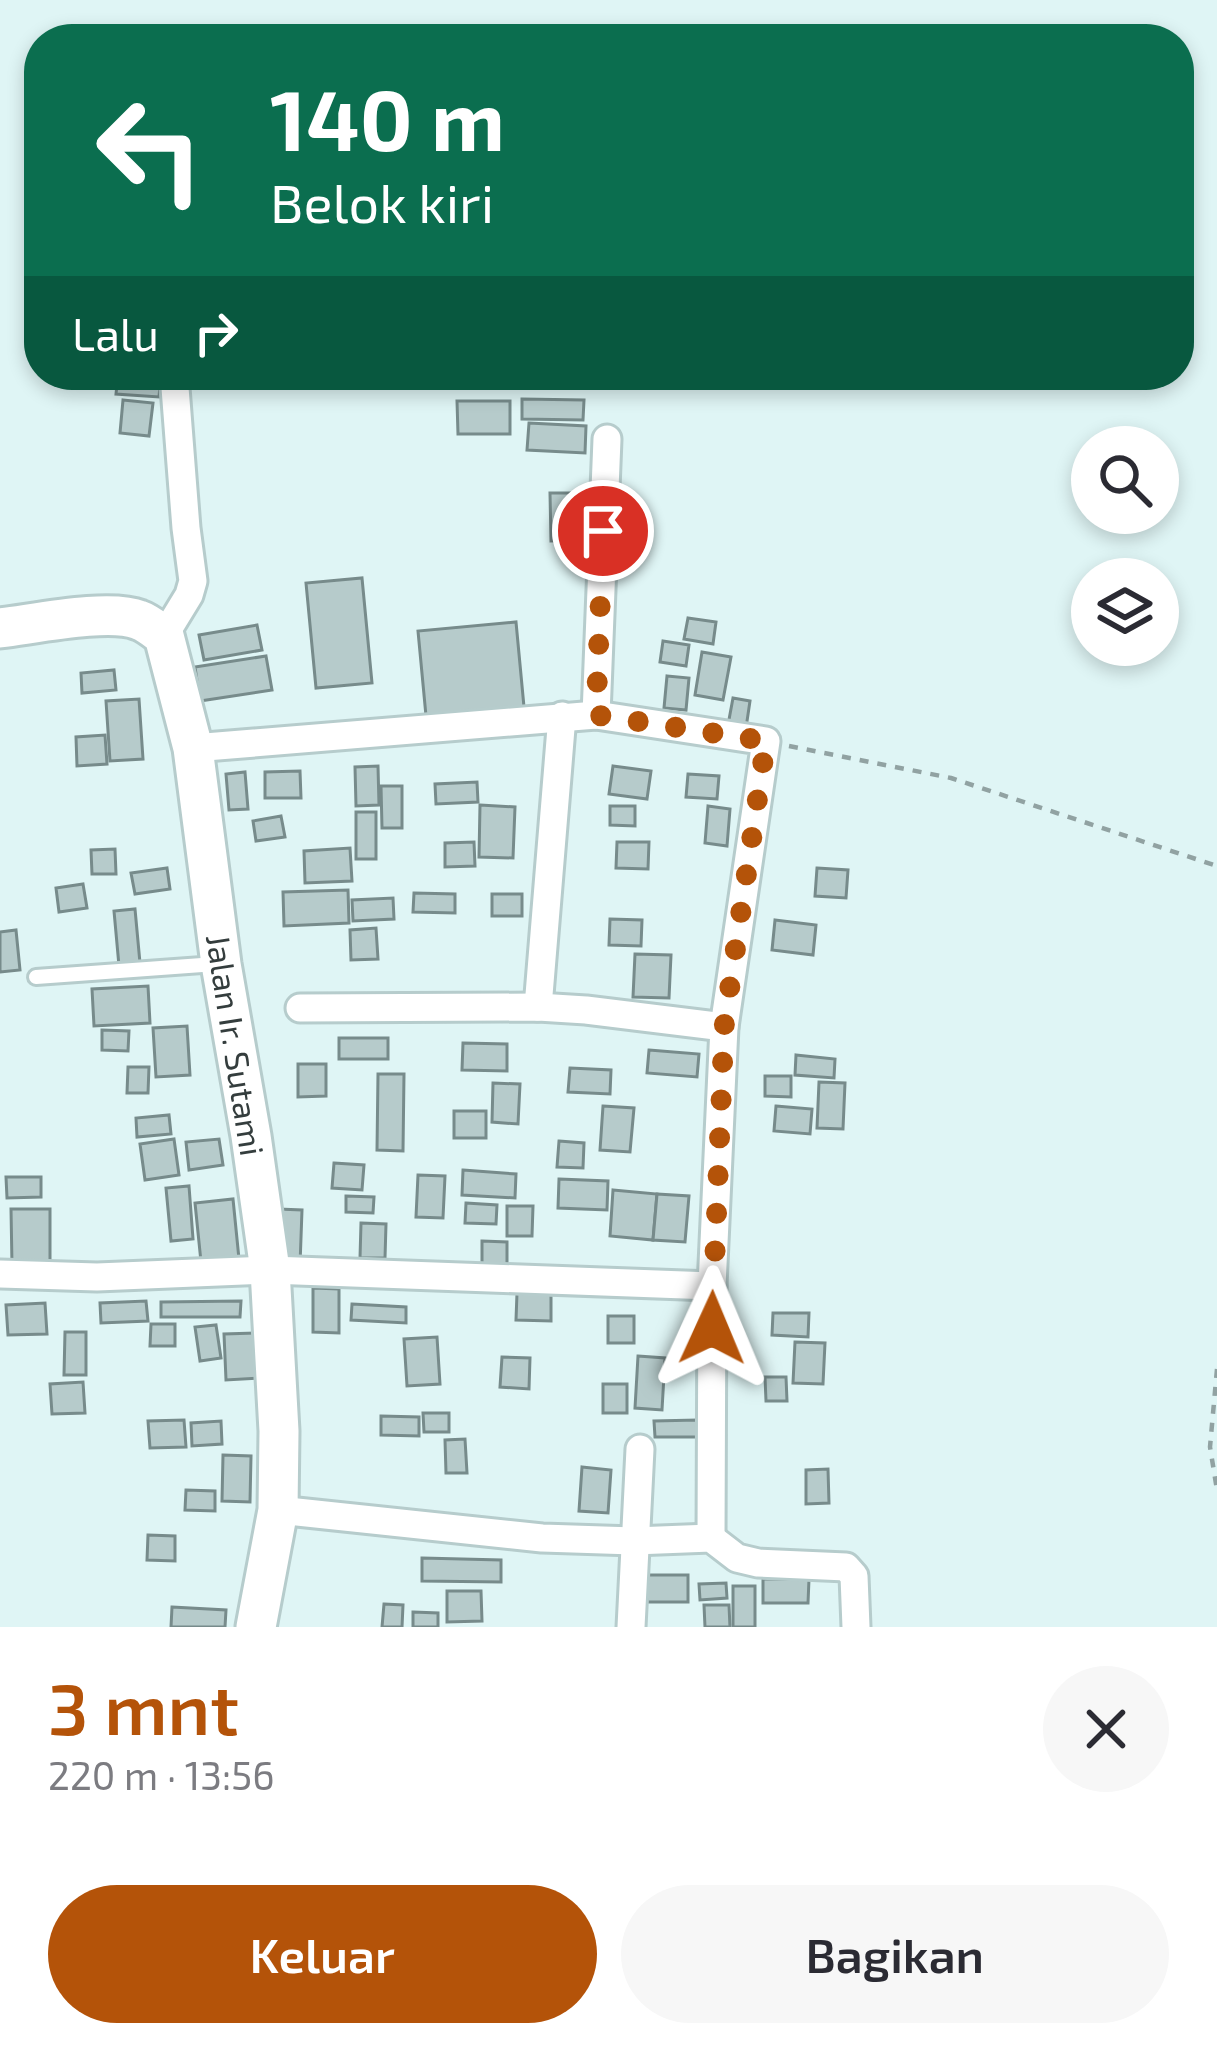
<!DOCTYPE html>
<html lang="id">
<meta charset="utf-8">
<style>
body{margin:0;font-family:"Exo 2",sans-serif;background:#f7f7f7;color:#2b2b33;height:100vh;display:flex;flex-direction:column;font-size:45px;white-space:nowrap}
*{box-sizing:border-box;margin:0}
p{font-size:39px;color:#7c7c81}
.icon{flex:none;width:66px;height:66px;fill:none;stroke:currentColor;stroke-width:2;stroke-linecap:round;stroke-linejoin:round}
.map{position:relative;height:1627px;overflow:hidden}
.drawer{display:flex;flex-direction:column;background:#fff;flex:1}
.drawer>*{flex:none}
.banner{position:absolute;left:24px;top:24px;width:1170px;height:366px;border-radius:48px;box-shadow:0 6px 18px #0003;background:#0b6e4f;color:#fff;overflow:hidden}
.tools{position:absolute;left:1071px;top:426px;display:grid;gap:24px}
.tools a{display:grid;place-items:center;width:108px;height:108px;border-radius:50%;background:#fff;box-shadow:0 6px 18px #0003;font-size:60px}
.pin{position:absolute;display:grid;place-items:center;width:102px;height:102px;color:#fff;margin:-51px;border:6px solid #fff;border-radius:50%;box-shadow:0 3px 12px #0007}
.me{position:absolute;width:132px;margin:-66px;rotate:1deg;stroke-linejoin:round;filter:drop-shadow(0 0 9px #0008)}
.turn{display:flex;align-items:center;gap:42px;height:252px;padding:0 48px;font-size:54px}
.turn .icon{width:156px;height:156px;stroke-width:2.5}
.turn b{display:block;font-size:84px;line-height:102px}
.then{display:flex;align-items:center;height:114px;padding:0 48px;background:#0003;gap:24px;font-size:45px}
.round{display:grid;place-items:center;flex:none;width:126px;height:126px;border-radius:63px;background:#f7f7f7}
.summary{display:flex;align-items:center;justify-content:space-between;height:204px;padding:0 48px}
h1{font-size:72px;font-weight:600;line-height:90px;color:#b45309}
.primary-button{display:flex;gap:24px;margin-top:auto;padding:24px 48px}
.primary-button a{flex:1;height:138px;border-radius:72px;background:#b45309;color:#fff;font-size:48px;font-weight:600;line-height:138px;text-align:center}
.primary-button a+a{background:#f7f7f7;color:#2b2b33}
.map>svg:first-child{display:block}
.building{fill:#b6cbcb;stroke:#778b8b;stroke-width:3}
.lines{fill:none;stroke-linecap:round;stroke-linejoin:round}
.lane-casing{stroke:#b6cccc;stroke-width:20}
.street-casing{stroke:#b6cccc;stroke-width:33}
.secondary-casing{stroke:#b6cccc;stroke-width:45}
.path{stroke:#91a2a2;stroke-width:4.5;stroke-dasharray:9 9;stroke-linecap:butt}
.lane{stroke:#fff;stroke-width:14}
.street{stroke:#fff;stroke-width:27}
.secondary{stroke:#fff;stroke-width:39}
.route{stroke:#b45309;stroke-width:21;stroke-dasharray:0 37.8}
.labels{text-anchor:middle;stroke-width:10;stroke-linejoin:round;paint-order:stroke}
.street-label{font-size:33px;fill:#343d3d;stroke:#fff}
</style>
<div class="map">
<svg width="1217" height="1627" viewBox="0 0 1217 1627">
<rect width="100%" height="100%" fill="#dff5f5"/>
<g class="building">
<polygon points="118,375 161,375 159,397 116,394"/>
<polygon points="522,399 584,400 583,420 522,419"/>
<polygon points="123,400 153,403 149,436 120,433"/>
<polygon points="457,401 510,401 510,434 458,434"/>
<polygon points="529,423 586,426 585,453 527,450"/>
<polygon points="550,493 590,493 591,540 551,541"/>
<polygon points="362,578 372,683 316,688 306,583"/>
<polygon points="688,618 716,622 713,644 684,639"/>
<polygon points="516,622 524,707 426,716 418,631"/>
<polygon points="257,625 262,650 204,660 199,635"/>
<polygon points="663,641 689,645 686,666 660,662"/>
<polygon points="702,652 731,657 723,700 695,695"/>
<polygon points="266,656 272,690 200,701 195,667"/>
<polygon points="114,670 116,690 82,693 81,673"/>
<polygon points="667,676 689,678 686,710 664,708"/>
<polygon points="733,698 750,701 746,728 728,725"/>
<polygon points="139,699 143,759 110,761 106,701"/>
<polygon points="105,735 107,764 77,766 76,737"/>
<polygon points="378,766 379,805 356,806 355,767"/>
<polygon points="613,766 651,771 647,799 609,794"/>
<polygon points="300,771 301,798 265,798 265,772"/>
<polygon points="245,772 248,809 229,810 226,774"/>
<polygon points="688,774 719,776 717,799 686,797"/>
<polygon points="477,782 478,802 436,804 435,784"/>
<polygon points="381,786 402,786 402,828 382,828"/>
<polygon points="480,805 515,807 513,858 479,857"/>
<polygon points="610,806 635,806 635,826 610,825"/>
<polygon points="708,806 730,809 727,846 705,843"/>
<rect x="356" y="812" width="20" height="47"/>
<polygon points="281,816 285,837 256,841 253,821"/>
<polygon points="474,842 475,866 445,867 445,843"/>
<polygon points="617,842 649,842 648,869 616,868"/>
<polygon points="350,848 352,881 305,883 304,851"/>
<polygon points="115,849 116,874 92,874 91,850"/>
<polygon points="167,868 170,889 135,894 131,873"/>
<polygon points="817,868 848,870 846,898 815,896"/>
<polygon points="83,884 87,908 59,912 56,888"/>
<polygon points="348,890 349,923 284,926 283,892"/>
<polygon points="414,893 455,894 455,913 413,912"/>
<rect x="492" y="894" width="30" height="22"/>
<polygon points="393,898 394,919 353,921 352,900"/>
<polygon points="135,909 140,963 119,966 114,911"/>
<polygon points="610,919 642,920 641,946 609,945"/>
<polygon points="775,920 816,925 813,955 772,950"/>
<polygon points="376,928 378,959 351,960 350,930"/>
<polygon points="16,930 20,970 0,972 0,932"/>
<polygon points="635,954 671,955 669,998 633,997"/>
<polygon points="148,986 150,1023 94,1026 92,989"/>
<polygon points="187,1026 190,1075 156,1077 153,1028"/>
<polygon points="102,1030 129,1031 128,1051 102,1050"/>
<rect x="339" y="1038" width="49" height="21"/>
<polygon points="463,1043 507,1044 507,1071 462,1070"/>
<polygon points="649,1050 699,1054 697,1077 647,1073"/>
<polygon points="796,1055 835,1059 834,1078 795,1075"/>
<polygon points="298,1064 326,1064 326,1096 298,1097"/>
<polygon points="128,1067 149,1067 148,1093 127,1093"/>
<polygon points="570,1068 611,1070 610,1094 568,1092"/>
<polygon points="378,1074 404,1074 403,1151 377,1150"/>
<polygon points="765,1076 791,1076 791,1097 765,1096"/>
<polygon points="819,1082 845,1083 843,1129 817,1128"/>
<polygon points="493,1083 520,1084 518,1124 492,1122"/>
<polygon points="603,1106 634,1108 630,1152 600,1150"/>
<polygon points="776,1106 812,1109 810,1134 774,1131"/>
<rect x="454" y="1111" width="32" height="27"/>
<polygon points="169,1115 171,1134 137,1137 136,1118"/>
<polygon points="174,1139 179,1175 145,1180 140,1144"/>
<polygon points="219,1139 223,1165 189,1170 186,1142"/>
<polygon points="559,1141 584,1143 583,1168 557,1167"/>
<polygon points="334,1163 364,1165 362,1190 332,1188"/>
<polygon points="463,1170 516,1174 515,1198 462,1195"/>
<polygon points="418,1175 445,1176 443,1218 416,1217"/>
<polygon points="6,1177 41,1177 41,1197 7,1198"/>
<polygon points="559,1179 608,1181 607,1210 558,1208"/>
<polygon points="189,1186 193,1239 171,1241 166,1188"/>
<polygon points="613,1190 657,1194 653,1240 610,1236"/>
<polygon points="657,1194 689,1196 685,1242 653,1240"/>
<polygon points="346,1196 374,1197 373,1213 346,1212"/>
<polygon points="233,1199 239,1259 201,1262 195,1203"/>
<polygon points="466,1203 497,1205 496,1224 465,1223"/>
<polygon points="507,1206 533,1206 532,1236 507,1236"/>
<polygon points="11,1209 50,1209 50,1265 12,1265"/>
<polygon points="278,1209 302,1210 300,1265 276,1265"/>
<polygon points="361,1223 386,1224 385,1258 360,1258"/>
<polygon points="482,1241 507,1242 507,1267 482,1266"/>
<polygon points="313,1288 339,1289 339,1333 313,1332"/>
<polygon points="517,1293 551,1294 551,1321 516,1320"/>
<polygon points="146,1301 148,1321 101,1323 100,1303"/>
<polygon points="241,1301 240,1317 161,1317 161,1302"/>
<polygon points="45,1303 47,1334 8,1335 6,1305"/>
<polygon points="352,1304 406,1307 406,1323 351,1320"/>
<polygon points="773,1313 809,1313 808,1337 772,1335"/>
<rect x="608" y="1316" width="26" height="27"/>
<polygon points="151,1324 175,1324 175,1346 150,1346"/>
<polygon points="216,1325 221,1358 200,1361 195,1327"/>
<polygon points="65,1332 86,1332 86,1375 64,1375"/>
<polygon points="258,1333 260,1378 226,1380 224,1334"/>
<polygon points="437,1337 440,1384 407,1386 404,1339"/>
<polygon points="795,1342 825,1343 823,1384 793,1383"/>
<polygon points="638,1356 665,1358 662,1410 635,1408"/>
<polygon points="502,1357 530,1358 529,1389 500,1387"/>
<polygon points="765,1377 786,1377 787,1401 766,1401"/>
<polygon points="83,1382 85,1413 52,1414 50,1384"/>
<rect x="603" y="1384" width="24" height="29"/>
<polygon points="423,1413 449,1413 449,1432 424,1432"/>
<polygon points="381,1416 419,1417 419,1436 381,1435"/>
<polygon points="184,1420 186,1447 150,1448 148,1421"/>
<polygon points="697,1420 698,1437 655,1437 654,1421"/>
<polygon points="221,1421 222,1444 192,1446 191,1423"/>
<polygon points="465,1439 467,1473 446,1473 445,1440"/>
<polygon points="223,1455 251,1456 250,1502 222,1501"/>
<polygon points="582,1467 611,1470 608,1513 579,1511"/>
<polygon points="828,1469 829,1503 806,1504 806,1470"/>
<polygon points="186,1490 215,1491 215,1511 185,1510"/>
<polygon points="148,1535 175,1536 175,1561 147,1560"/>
<polygon points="422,1558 501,1560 501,1582 422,1581"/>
<rect x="647" y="1575" width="41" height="27"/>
<polygon points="763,1579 809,1579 808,1603 763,1603"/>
<polygon points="726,1583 727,1598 700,1600 699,1584"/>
<rect x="733" y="1586" width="22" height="41"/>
<polygon points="447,1591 481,1591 482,1621 447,1622"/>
<polygon points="384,1604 403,1605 402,1627 382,1627"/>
<polygon points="704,1605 729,1605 730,1627 705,1627"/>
<polygon points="172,1607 226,1610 225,1627 171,1627"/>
<polygon points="413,1612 438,1613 438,1627 413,1627"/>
</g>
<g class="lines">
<g class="lane-casing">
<polyline id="lane" points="36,977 216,964"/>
</g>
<g class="street-casing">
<g id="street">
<polyline points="164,636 189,595 193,581 186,528 174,375"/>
<polyline points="596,715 607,439"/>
<polyline points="193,748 596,715 766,741 724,1027 712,1286 711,1538"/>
<polyline points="538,1007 562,716"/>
<polyline points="300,1008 538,1007 586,1010 724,1027"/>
<polyline points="0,1274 97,1277 270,1270 712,1286"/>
<polyline points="278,1510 542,1538 634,1541 711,1538 737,1558 758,1563 846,1567 854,1576 856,1627"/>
<polyline points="631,1627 640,1449"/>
</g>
</g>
<g class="secondary-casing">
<path id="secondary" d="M 0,628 C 34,624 109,608 139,620 C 148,623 157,631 164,636 L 193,748 L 221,964 L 251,1136 L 270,1270 L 279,1431 L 278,1510 L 256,1627"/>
</g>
<g class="path">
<polyline points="789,746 951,778 1217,866"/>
<polyline points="1217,1369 1210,1447 1217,1490"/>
</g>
<use href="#lane" class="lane"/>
<use href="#street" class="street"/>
<use href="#secondary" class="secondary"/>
</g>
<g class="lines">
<polyline class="route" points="603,531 596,715 766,741 724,1027 712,1328"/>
</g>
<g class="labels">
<g class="street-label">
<text transform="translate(235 1045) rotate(81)" y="12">Jalan Ir. Sutami</text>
</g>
</g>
</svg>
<div class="tools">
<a><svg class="icon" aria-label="search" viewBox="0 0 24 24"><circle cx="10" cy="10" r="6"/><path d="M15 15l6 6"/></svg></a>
<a><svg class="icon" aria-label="layers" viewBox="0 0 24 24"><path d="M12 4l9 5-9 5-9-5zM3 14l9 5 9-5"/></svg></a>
</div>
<div class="pin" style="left:603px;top:531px;background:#d93025"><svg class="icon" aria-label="arrive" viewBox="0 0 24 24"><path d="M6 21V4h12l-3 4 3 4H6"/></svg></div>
<svg class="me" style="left:712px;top:1328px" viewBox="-20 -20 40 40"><path d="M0-17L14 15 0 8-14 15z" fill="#b45309" stroke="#fff" stroke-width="4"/></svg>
<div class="banner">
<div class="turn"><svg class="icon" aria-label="left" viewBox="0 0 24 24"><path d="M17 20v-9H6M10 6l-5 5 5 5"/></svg><div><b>140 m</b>Belok kiri</div></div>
<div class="then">Lalu<svg class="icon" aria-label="right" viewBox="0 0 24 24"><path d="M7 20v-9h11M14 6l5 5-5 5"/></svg></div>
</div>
</div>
<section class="drawer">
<div class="summary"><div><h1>3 mnt</h1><p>220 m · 13:56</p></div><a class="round"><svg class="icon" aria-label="close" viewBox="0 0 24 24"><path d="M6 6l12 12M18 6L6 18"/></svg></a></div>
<div class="primary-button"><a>Keluar</a><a>Bagikan</a></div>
</section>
